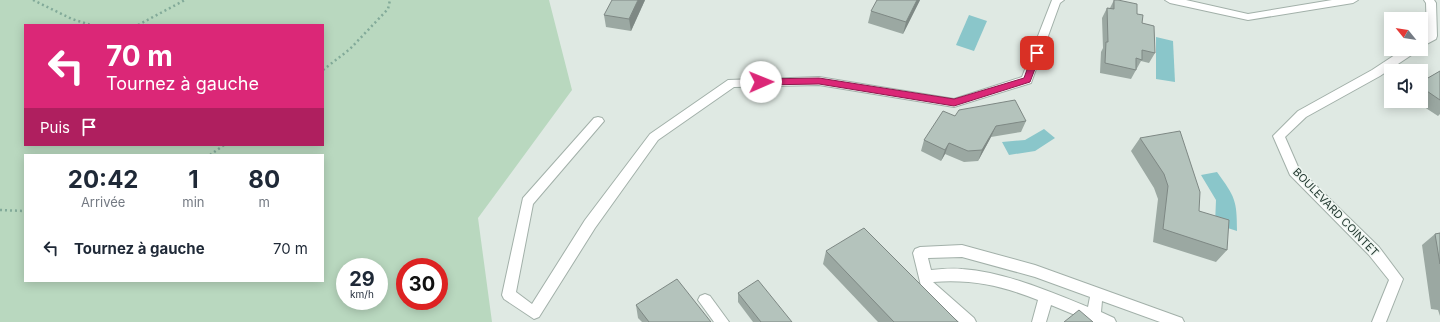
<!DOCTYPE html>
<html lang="fr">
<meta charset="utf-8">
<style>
body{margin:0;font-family:Inter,sans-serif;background:#f2f2f3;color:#1f2937;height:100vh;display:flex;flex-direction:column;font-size:15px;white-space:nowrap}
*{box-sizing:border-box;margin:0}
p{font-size:13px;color:#747a83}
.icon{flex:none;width:22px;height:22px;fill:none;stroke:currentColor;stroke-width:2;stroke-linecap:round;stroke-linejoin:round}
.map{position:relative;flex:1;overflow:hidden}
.sheet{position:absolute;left:24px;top:154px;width:300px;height:128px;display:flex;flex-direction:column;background:#fff;border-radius:0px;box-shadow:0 2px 10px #0003}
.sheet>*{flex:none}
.hud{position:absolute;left:24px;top:24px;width:300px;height:122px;border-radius:0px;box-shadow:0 2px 10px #0003;background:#db2777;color:#fff;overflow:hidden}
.needle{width:26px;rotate:300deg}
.buttons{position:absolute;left:1384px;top:12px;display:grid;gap:8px}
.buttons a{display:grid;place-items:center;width:44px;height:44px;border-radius:0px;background:#fff;box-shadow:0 2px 10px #0003;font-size:20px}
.speed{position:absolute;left:336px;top:258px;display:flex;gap:8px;font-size:20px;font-weight:700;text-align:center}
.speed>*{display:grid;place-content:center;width:52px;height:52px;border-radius:50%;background:#fff;box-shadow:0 2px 10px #0003;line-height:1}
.speed small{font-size:10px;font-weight:400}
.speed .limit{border:6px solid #d22;background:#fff;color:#111}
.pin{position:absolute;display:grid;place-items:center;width:34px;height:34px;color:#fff;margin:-17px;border-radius:8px;box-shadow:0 2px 6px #0006}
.me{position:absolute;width:44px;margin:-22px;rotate:89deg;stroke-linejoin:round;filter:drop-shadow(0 0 3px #0008)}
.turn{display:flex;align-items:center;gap:14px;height:84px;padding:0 16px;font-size:18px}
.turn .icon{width:52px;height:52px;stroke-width:2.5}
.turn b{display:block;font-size:28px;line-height:34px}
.then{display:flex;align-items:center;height:38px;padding:0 16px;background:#0003;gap:8px;font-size:15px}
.eta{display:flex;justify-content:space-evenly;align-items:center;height:68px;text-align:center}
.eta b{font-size:24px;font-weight:700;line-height:28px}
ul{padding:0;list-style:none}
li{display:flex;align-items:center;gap:12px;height:52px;padding:0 16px}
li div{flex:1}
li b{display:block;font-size:15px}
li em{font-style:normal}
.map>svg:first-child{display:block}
.green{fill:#b9d8bf;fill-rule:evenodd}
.water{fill:#8ac6ca}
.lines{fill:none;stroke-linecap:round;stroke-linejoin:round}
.street-casing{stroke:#a2b0a9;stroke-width:2}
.path{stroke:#82aa99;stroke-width:2.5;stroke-dasharray:2 3;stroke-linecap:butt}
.street{fill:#fff;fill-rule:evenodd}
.wall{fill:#9ba8a2}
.shaded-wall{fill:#7e8884}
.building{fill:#b4c3bc;stroke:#7e8884}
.route{fill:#db2777;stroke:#8e194d}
.labels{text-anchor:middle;stroke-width:3;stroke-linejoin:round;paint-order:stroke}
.street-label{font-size:11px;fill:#21372f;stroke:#eff6f1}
</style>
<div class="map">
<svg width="1440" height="322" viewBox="0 0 1440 322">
<rect width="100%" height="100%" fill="#dfe9e3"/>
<path class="green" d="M 0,0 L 549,0 L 572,90 L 478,218 L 492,322 L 0,322 ZM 25,25 L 323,25 L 323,145 L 25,145 ZM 25,155 L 323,155 L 323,281 L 25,281 ZM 345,267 L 379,267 L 379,301 L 345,301 ZM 405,267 L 439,267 L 439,301 L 405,301 Z"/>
<g class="water">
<polygon points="969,15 987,21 974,51 956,45"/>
<polygon points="1156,37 1173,41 1175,82 1156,79"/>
<polygon points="1044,129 1055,138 1035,151 1009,155 1002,142 1025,140"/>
<path d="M 1217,172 C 1235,197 1237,200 1237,231 L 1215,224 L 1216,200 L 1201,175 Z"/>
</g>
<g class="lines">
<g class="street-casing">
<g id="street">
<polygon points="1052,0 1064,0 1060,3 1031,83 954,107 819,85 734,87 658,140 595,228 539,317 534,319 504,299 502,295 523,198 594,118 598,117 602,118 604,121 533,204 516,292 532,304 585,220 650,134 728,80 819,77 954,99 1022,77"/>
<polygon points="1165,0 1186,0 1248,14 1332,0 1358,0 1353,3 1248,20 1170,3"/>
<polygon points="1424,0 1434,0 1436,3 1437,36 1436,39 1421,47 1421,38 1427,34 1426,3"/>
<polygon points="1404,49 1417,49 1416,52 1380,76 1306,117 1285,137 1299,169 1379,247 1403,279 1386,322 1372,322 1389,280 1369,255 1290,175 1273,136 1298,111 1372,70"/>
<path d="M 962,245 L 1035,265 L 1182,318 L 1184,322 L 1160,322 L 1102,301 L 1101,312 L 1114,318 L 1116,322 L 1092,322 L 1051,305 L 1046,322 L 1032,322 L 1038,300 C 1002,286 973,279 933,282 L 974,318 L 976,322 L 959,322 L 922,290 L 913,253 L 915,249 L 920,247 ZM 962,257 L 1035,277 L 1090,297 L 1088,307 C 1048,291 1005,272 962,269 C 952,268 941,269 931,270 L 928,258 Z"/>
<polygon points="705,294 710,296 729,322 714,322 698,300 700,296"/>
</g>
</g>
<g class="path">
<polyline points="33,0 72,19 91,25"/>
<polyline points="138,25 185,0"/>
<polyline points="323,70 350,49 388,9 390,0"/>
<polyline points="210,155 224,145"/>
<polyline points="0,210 25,211"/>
</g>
<use href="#street" class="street"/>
</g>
<g class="wall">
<polygon points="645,0 631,31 606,27 604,15"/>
<polygon points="920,0 903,34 868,23 871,11"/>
<polygon points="1114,0 1118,0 1137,14 1142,23 1155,53 1149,63 1141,61 1131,79 1100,73 1101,52 1103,48 1102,18 1107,8 1110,8"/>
<polygon points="1440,71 1440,114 1438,116 1415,101 1421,101 1421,82"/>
<polygon points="955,116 1026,121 1021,132 991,137 978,161 964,162 945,154 941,161 921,151 924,140"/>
<polygon points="1140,138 1199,211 1227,250 1216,262 1153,242 1158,199 1154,188 1131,151"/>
<polygon points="1440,233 1440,316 1438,310 1431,309 1422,245 1435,234"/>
<polygon points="826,251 958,322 878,322 823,264"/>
<polygon points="738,293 792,322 753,322 738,302"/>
<polygon points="636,305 711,322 642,322 638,318"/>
</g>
<g class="shaded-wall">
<polygon points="638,0 645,0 631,31 629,19"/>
<polygon points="917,0 920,0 903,34 906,22"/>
<polygon points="996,126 991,137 978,161 982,150"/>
<polygon points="949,143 945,154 941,161 945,150"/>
</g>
<g class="building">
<polygon points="612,0 638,0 629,19 604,15"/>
<polygon points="877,0 917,0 906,22 871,11"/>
<polygon points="1114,0 1118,0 1137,4 1137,14 1143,15 1142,23 1154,26 1155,53 1142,50 1142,60 1136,58 1136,70 1105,63 1106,42 1108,42 1107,8 1114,9"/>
<polygon points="1440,71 1440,100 1421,87 1421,82"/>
<polygon points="1015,100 1026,121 996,126 982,150 968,151 949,143 945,150 924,140 943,111 955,116 959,110"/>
<polygon points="1180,131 1200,192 1199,211 1229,220 1227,250 1163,229 1168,186 1164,174 1140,138"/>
<polygon points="864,228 958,322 894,322 826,251"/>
<polygon points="1440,233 1440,264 1435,234"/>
<polygon points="677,279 711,322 649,322 636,305"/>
<polygon points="758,280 792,322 761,322 738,293"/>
<polygon points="1079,310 1093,322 1064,322"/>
</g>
<polygon class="route" points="1037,50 1041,53 1030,82 954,106 819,84 761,85 757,82 761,79 819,78 954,99 1024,78 1033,53"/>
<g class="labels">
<g class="street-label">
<text transform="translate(1336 212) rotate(46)" y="4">BOULEVARD COINTET</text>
</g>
</g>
</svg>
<div class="buttons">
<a><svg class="needle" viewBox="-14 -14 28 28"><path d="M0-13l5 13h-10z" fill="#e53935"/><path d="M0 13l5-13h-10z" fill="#747a83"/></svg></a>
<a><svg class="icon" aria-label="sound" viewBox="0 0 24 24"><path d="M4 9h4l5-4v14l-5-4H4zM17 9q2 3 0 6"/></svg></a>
</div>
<div class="speed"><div>29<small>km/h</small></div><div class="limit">30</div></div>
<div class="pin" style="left:1037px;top:53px;background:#d93025"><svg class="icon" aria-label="arrive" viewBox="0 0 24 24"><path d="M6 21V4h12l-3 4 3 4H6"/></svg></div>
<svg class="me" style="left:761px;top:82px" viewBox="-20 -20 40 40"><circle r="19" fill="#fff"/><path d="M0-13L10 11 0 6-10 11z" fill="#db2777"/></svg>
<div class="hud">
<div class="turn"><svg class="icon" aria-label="left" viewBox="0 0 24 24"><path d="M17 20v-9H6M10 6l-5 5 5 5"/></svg><div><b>70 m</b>Tournez à gauche</div></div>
<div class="then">Puis<svg class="icon" aria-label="arrive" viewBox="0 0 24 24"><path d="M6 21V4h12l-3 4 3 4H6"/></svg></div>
</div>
<section class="sheet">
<div class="eta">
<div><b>20:42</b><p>Arrivée</p></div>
<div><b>1</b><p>min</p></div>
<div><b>80</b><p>m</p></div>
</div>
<ul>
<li><svg class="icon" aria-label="left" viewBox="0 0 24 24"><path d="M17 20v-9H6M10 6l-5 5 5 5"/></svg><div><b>Tournez à gauche</b></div><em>70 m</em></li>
</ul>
</section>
</div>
